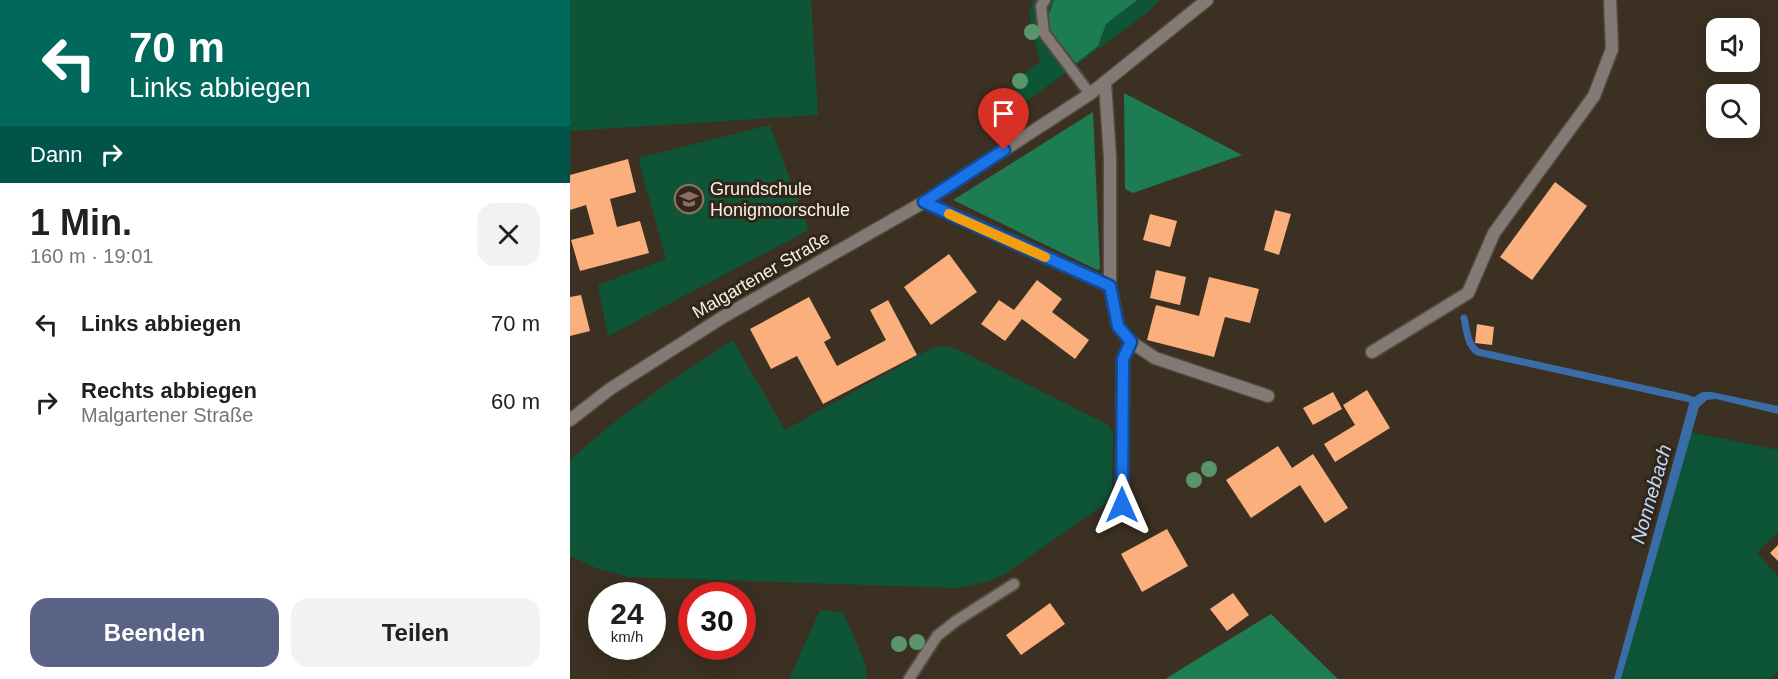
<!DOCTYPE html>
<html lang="de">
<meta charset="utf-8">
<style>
body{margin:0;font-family:Helvetica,sans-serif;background:#f2f2f2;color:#202124;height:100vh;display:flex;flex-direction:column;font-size:22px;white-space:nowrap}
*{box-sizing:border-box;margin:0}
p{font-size:20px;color:#757577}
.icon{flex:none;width:33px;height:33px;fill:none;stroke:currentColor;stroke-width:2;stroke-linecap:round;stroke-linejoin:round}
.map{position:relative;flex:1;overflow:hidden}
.sheet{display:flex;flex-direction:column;background:#fff;width:570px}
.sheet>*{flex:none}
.top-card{background:#00695c;color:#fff;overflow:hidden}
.controls{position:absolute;left:1136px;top:18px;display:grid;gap:12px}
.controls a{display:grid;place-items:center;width:54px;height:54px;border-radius:12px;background:#fff;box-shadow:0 3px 15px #0003;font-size:30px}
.speed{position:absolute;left:18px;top:582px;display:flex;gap:12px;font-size:30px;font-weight:700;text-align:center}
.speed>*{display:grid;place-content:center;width:78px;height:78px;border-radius:50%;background:#fff;box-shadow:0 3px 15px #0003;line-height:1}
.speed small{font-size:15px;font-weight:400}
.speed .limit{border:9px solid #d22;background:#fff;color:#111}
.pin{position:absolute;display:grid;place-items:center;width:51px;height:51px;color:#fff;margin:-62px -26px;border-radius:50% 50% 50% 0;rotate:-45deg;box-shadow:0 0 6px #0007}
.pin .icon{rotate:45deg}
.me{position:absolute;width:66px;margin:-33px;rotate:0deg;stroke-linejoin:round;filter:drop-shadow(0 0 4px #0008)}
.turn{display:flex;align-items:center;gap:21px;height:126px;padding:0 30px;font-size:27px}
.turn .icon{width:78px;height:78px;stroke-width:2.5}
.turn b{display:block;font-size:42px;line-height:51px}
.then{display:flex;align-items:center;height:57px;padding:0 30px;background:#0003;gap:12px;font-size:22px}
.round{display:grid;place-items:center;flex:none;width:63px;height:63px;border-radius:18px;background:#f2f2f2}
.summary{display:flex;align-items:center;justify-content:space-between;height:102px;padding:0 30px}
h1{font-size:36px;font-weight:600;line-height:45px}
.button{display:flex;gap:12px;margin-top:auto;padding:12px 30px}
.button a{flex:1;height:69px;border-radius:18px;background:#5a6286;color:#fff;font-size:24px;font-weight:600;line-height:69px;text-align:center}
.button a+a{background:#f2f2f2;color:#202124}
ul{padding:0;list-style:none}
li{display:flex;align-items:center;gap:18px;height:78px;padding:0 30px}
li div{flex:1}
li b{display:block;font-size:22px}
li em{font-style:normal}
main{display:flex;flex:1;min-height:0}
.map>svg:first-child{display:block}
.green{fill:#0d5536}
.forest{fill:#1d7c52}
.water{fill:#3a6da8}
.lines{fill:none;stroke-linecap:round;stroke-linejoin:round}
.stream{stroke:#3a6da8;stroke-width:7}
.building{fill:#faaf7d}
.service-casing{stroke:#564b3e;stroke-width:14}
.minor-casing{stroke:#564b3e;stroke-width:15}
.tertiary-casing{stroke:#564b3e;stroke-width:15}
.service{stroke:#837a75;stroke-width:10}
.minor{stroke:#837a75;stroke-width:12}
.tertiary{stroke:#837a75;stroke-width:12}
.tree{fill:#58956d}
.route-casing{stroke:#114b97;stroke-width:15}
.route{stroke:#1a73e8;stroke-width:10}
.slow{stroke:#f59e0b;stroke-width:10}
.labels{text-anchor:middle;stroke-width:6;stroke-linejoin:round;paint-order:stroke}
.poi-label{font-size:18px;fill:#f9f2e9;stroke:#312618;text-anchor:start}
.street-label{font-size:18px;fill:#f9f2e9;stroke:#312618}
.water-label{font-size:20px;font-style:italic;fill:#bedafc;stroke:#312618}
</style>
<main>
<section class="sheet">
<div class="top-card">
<div class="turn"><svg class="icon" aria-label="left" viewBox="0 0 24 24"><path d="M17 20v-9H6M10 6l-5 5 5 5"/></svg><div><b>70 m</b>Links abbiegen</div></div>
<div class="then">Dann<svg class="icon" aria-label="right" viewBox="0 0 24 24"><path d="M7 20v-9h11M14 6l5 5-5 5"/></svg></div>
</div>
<div class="summary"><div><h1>1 Min.</h1><p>160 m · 19:01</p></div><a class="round"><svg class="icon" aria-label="close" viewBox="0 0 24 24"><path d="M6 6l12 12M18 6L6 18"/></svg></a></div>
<ul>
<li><svg class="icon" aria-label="left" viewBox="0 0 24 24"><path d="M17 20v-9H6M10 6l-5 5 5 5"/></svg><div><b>Links abbiegen</b></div><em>70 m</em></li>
<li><svg class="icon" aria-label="right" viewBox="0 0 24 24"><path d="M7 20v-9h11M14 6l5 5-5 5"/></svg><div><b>Rechts abbiegen</b><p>Malgartener Straße</p></div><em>60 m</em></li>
</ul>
<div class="button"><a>Beenden</a><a>Teilen</a></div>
</section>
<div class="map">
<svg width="1208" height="679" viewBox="0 0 1208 679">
<rect width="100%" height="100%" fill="#3b3022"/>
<g class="green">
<polygon points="0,0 241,0 248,115 0,131"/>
<polygon points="463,0 591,0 574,15 449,107 445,80 470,62 459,13"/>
<polygon points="200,125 239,230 38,336 28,285 96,259 68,158"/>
<path d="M 163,340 L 215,430 L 360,349 L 373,346 L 387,349 L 538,425 L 543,432 L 542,491 L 535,504 L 435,574 L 417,582 L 387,588 L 57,577 L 26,568 L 0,556 L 0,460 C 50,414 106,377 163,340 Z"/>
<polygon points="1120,432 1208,450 1208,532 1187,553 1208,576 1208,672 1200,679 1051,679"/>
<polygon points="250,610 273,612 296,665 296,679 219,679"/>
</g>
<g class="forest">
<polygon points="484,0 567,0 536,24 528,46 506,63 481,32 477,20"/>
<polygon points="554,93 672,155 563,193 555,189"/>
<polygon points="523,112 530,269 527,270 383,200"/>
<polygon points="701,614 768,679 595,679"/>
</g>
<polygon class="water" points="1132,392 1142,392 1208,406 1208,414 1146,399 1137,400 1129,407 1051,679 1044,679 1119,404 1124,397"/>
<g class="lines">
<path class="stream" d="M 894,318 C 897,331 897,345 908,352 L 1116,398 L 1125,401"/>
</g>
<g class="building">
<polygon points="58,159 66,192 40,199 47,227 70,221 79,253 10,271 1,240 24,234 16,205 0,210 0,175"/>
<polygon points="985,182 1017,206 962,280 930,257"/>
<polygon points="705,210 721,214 709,255 694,250"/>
<polygon points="580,214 607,221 600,247 573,240"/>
<polygon points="379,254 407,292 361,325 334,287"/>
<polygon points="586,270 616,277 610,305 580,298"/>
<polygon points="639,277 689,289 680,323 655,317 644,357 577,340 586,305 629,316"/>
<polygon points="467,280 492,299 482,312 519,340 505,359 452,319 435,341 411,324 429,300 444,310"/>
<polygon points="11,295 20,331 0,336 0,297"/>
<polygon points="239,297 261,338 254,342 267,366 316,340 300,310 318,300 347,355 253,404 227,356 201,369 180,329"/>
<polygon points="907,324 924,327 922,345 905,343"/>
<polygon points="797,390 820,428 765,462 754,444 785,425 773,405"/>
<polygon points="763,392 772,409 743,425 733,408"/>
<polygon points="708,446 722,468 743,454 778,508 755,523 730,485 681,518 656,480"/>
<polygon points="597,529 618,566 572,592 551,554"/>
<polygon points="1208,545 1208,561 1200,553"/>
<polygon points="663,593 679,615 657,631 640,609"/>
<polygon points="480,603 495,624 451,655 436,635"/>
</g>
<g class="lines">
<g class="service-casing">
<g id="service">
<polyline points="475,0 471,6 474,33 520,94"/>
<polyline points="339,679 367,636 386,621 444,584"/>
</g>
</g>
<g class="minor-casing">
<g id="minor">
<polyline points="535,83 540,157 540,286 548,326 561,342 553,359 552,505"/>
<polyline points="354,202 540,286"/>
<polyline points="561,342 585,358 698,396"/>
<polyline points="802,352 898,293 924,233 1024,96 1042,49 1040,0"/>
</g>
</g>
<g class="tertiary-casing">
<polyline id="tertiary" points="0,420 40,389 153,317 354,202 520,94 637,0"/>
</g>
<use href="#service" class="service"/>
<use href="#minor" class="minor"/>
<use href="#tertiary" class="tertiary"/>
</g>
<g class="tree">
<circle cx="462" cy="32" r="8"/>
<circle cx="450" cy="81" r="8"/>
<circle cx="639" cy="469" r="8"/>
<circle cx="624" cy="480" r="8"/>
<circle cx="347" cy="642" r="8"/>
<circle cx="329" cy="644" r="8"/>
</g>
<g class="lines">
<g class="route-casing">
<polyline id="route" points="434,150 354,202 540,286 548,326 561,342 553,359 552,505"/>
</g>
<use href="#route" class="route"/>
<polyline class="slow" points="379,214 475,257"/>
</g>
<defs>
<g id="school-ring" transform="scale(1.5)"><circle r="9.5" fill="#312618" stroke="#8d6e63" stroke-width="1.5"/><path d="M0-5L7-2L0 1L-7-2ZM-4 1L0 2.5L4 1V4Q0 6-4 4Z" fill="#8d6e63"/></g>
</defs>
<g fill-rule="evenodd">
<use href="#school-ring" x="119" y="199"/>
</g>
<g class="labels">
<g class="poi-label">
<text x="140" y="195">Grundschule<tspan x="140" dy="21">Honigmoorschule</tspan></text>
</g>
<g class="street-label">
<text transform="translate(191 275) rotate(-30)" y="6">Malgartener Straße</text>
</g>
<g class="water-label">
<text transform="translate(1081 494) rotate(-74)" y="7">Nonnebach</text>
</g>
</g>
</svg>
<div class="controls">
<a><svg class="icon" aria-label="sound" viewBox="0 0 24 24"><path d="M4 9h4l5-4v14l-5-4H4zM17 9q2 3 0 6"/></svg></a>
<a><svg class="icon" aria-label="search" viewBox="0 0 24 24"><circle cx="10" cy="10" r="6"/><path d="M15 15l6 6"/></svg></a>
</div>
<div class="speed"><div>24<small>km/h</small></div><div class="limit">30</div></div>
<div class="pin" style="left:434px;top:150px;background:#d93025"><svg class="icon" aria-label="arrive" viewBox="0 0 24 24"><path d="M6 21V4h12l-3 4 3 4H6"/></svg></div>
<svg class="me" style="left:552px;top:505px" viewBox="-20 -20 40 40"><path d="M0-17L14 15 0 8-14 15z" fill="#1a73e8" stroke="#fff" stroke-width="4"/></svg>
</div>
</main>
